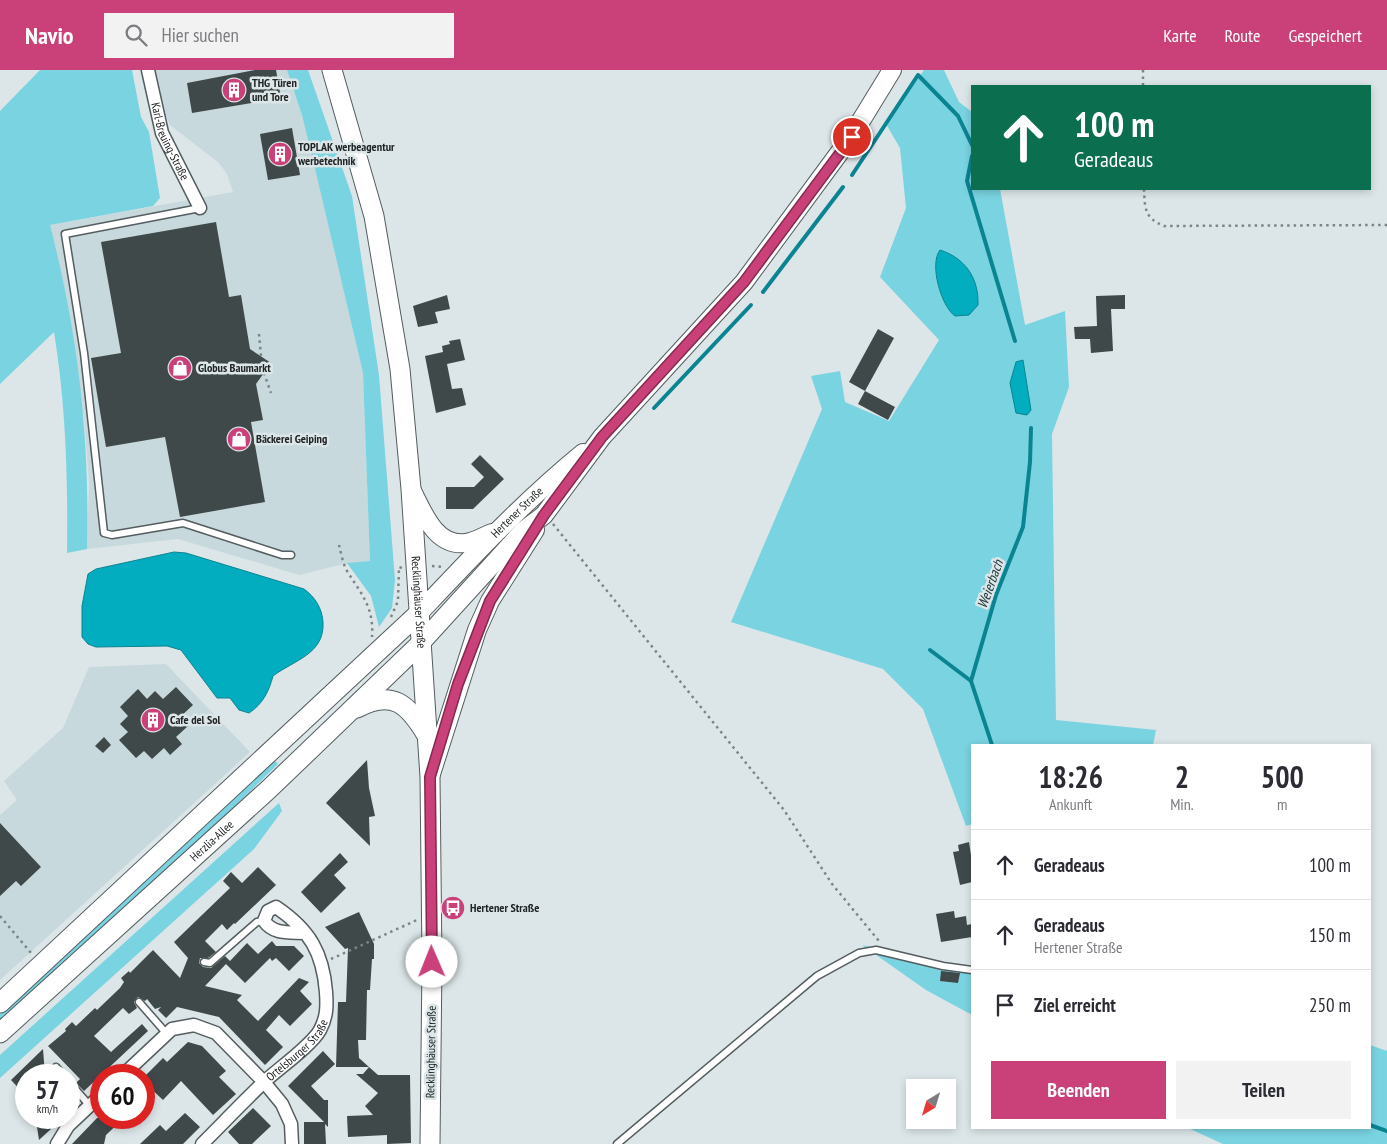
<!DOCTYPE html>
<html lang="de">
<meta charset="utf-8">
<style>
body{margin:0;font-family:"PT Sans Narrow",sans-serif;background:#f2f2f3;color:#2b2b33;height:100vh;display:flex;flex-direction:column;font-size:19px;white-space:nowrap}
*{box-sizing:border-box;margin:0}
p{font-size:16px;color:#7c7c81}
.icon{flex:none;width:28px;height:28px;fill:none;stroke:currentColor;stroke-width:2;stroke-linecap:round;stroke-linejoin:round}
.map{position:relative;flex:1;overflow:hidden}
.side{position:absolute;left:971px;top:674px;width:400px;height:385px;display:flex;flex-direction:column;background:#fff;border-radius:0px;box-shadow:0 2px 8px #0003}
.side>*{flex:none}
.guide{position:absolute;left:971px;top:15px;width:400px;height:105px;border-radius:0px;box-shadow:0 2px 8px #0003;background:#0b6e4f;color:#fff;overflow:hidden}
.needle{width:32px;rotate:218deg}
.buttons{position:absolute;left:906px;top:1009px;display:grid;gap:10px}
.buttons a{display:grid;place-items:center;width:50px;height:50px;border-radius:0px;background:#fff;box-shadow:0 2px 8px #0003;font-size:25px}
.speed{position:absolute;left:15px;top:994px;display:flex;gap:10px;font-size:25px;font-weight:700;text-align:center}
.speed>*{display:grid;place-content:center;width:65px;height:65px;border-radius:50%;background:#fff;box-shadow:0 2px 8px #0003;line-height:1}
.speed small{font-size:12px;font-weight:400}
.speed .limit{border:8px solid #d22;background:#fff;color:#111}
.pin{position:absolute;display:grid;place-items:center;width:42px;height:42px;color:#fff;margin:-21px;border:2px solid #fff;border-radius:50%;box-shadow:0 1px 5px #0007}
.me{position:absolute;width:55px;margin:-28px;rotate:359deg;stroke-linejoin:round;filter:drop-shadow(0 0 4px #0008)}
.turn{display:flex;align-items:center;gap:18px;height:105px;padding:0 20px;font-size:22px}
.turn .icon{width:65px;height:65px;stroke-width:2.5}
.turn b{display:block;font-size:35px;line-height:42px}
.eta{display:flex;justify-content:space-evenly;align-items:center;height:85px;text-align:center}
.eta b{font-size:30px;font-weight:600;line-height:35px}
.action{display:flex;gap:10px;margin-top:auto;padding:10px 20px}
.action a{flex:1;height:58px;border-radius:0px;background:#ca417a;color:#fff;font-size:20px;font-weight:600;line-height:58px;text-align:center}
.action a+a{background:#f2f2f3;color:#2b2b33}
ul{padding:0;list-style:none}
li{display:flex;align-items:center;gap:15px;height:70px;padding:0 20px;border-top:1px solid #e1e1e2}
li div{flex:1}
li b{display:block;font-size:19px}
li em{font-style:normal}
header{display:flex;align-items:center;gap:30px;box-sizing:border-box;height:70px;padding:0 25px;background:#ca417a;color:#fff}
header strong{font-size:24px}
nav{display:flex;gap:28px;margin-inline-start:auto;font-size:18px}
.search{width:350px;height:45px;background:#f2f2f3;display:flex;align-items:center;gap:12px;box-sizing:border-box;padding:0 18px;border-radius:0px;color:#7c7c81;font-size:19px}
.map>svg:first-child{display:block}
.built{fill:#c7d9dd}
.green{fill:#7ad3e1}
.water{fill:#02adc0;stroke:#0b8491}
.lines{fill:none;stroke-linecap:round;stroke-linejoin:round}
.stream{stroke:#0b8491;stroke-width:4}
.building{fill:#40494a}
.lane-casing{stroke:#545d5f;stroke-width:9}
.street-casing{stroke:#545d5f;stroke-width:15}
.secondary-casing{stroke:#545d5f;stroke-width:20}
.primary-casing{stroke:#545d5f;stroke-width:21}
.path{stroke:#7d8485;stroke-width:2.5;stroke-dasharray:2.5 4;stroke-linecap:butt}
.lane{stroke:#fff;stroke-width:6}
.street{stroke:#fff;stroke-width:12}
.secondary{stroke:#fff;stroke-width:18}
.primary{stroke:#fff;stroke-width:19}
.route-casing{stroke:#832a4f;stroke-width:12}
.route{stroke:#ca417a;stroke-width:9}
.labels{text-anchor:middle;stroke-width:5;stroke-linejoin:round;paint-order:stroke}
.poi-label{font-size:12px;font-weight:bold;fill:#202424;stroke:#dce6e8;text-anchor:start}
.street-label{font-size:12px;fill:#202424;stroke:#dce6e8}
.water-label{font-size:14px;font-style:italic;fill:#1b3235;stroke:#dce6e8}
</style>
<header>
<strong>Navio</strong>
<div class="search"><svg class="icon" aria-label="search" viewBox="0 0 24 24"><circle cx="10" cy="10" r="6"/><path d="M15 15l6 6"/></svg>Hier suchen</div>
<nav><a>Karte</a><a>Route</a><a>Gespeichert</a></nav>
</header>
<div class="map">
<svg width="1387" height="1074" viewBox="0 0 1387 1074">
<rect width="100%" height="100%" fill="#dce6e8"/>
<g class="built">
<polygon points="155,0 287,0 302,45 317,105 363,303 370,492 344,494 299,505 178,469 87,479 89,413 84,347 50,155 233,122 227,104 219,93 170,55 162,38"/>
<polygon points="166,594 250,682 0,910 0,745 17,730 4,711 63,658 89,597"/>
</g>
<g class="green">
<path d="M 40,0 L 132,0 L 141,47 L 149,62 L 160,128 L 153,136 L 50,155 C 78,264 90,366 87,479 L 67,483 C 68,409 66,336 54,262 L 0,314 L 0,41 Z"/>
<polygon points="287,0 308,0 352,126 379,305 395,510 392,538 379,557 371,526 347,493 370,491 363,303 317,107 302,45"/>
<polygon points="924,0 944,0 959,32 972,42 972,119 1000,119 1025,255 1065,241 1069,317 1052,364 1056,650 1156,660 1153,675 972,675 972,754 966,756 923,639 883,599 731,552 822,339 811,306 840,301 845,332 889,351 939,270 880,207 906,138 900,78 886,54"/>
<polygon points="275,691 278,694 199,771 0,952 0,942"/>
<polygon points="279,733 282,741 254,779 0,1008 0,985"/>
<polygon points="862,875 972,899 972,945 926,920"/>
<polygon points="1370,975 1387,981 1387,1074 1223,1074 1188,1058 1370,1058"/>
</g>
<g class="water">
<path d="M 940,180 C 965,188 979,208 978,235 L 969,245 L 955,246 C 941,236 929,194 940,180 Z"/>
<polygon points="1023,290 1031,340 1027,345 1016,343 1010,313 1016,292"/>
<path d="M 174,482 L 186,483 L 304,519 C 315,527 322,538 323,552 C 325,584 294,590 273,606 C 269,621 263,634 249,643 L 239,640 L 230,628 L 217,628 L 181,580 L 167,576 L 96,577 L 88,574 L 82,567 L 82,536 L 88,504 L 96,499 Z"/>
</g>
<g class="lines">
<g class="stream">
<polyline points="972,86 967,111 1015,271"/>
<polyline points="852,105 918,5 958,46 972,75"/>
<polyline points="763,222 843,117"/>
<polyline points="654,338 751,235"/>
<polyline points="930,580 971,611"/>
<polyline points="992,675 971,611 996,525 1023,457 1030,392 1031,358"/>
<polyline points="1370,1055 1387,1061"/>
</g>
</g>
<g class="building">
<polygon points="255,0 276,0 281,28 192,43 187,13"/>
<polygon points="292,58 300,105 268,110 260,64"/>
<polygon points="216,152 229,227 241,225 250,279 271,293 256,314 263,350 251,352 265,432 180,447 165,367 106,377 91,288 121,283 101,172"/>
<polygon points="447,225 450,239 435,242 438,253 418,257 413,236"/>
<polygon points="1125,225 1125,239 1111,239 1113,281 1091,283 1090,269 1075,269 1074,257 1097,256 1096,226"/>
<polygon points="878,259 894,268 865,321 849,312"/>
<polygon points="460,269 465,290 447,294 452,319 462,318 466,335 436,343 425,286 443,282 442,276 450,274 449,271"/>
<polygon points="865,321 895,337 888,350 858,334"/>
<polygon points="480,385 504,409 473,439 446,439 446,417 474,417 484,407 471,394"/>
<polygon points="176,617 193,635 180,647 188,656 176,667 182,674 170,685 164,678 152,689 144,681 136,688 119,670 128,662 120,654 128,646 120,637 138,619 147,629 155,621 163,629"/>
<polygon points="104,667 111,675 103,683 95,676"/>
<polygon points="367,690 369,718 375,746 369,747 370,776 326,733"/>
<polygon points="0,753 41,797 21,816 16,811 0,826"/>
<polygon points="969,772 972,792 972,812 960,815 953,782 959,781 958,775"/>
<polygon points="340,783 348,792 334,805 346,818 321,843 301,822"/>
<polygon points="258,797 276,815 235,854 234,853 227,860 222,854 205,871 216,882 208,888 200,888 199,893 203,897 211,898 225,886 230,891 247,873 258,884 272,871 276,876 294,876 304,886 289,901 276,888 272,891 270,888 245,913 226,894 205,916 242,925 237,930 258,951 299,908 309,912 300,921 312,934 290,956 279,945 266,960 283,977 265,995 219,947 177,937 166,948 158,940 161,937 155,939 147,929 145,931 138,927 134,932 137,938 129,944 123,938 94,966 111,982 142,954 148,961 84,1021 76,1013 80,1009 48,976 66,961 65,959 72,952 76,956 95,938 97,940 120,918 124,912 121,908 129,901 130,903 153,880 180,908 188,888 174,872 230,818 223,811 231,802 242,813"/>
<polygon points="954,841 955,848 966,846 967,855 972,854 972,867 941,872 936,844"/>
<polygon points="359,842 374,874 374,889 372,889 370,920 367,920 366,970 358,970 359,988 369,997 336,997 338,932 346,932 348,878 345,879 325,857"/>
<polygon points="941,901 960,903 958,913 940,911"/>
<polygon points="188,972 202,976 226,1001 219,1007 236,1024 213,1045 181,1011 163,1030 144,1012 144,1007 163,988 167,992"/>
<polygon points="43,979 45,1005 26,1005 26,1026 11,1010"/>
<polygon points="323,981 335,994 311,1016 324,1030 328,1030 328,1057 325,1054 326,1074 304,1074 304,1052 324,1052 288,1016"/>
<polygon points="369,997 378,1005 410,1005 411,1073 387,1074 387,1065 348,1067 347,1046 373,1045 365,1036 378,1023 356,1004 363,1004"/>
<polygon points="69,1020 76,1028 69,1035"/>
<polygon points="253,1038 271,1056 252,1074 239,1074 228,1062"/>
<polygon points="185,1043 200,1057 183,1074 140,1074 160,1055 166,1061"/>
<polygon points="97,1048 124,1048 106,1065 104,1074 72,1074"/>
<polygon points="43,1051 51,1059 39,1070 37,1057"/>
</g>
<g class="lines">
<g class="lane-casing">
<g id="lane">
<polyline points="200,138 65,164 84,283 104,463 112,465 183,453 282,485 291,485"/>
<polyline points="204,892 210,893 257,852 264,851"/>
<polyline points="139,932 167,964"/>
<polyline points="56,997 63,1005"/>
<polyline points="69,1012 90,1036"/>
<polyline points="617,1074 817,906 859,883 876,880 943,896 972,900"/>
</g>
</g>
<g class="street-casing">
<g id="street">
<path id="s1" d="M 148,0 L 162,63 L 200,138"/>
<polyline points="123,1005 172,959 194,955 216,963 264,1012 282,1034 291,1054 292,1074"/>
<polyline points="57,1074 68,1056 101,1025"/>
<path id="s2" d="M 202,1074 C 223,1053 243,1032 264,1012 C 278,999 312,975 320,960 C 327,947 327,936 326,922 C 323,883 310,860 276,837 L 268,841 L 264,851 C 274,865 289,862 305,863"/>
</g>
</g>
<g class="secondary-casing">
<g id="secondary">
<path d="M 411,419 C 423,442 435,477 466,473 C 475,472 484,466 492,463"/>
<path id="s3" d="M 418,544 C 471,488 523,432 583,383"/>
<polyline points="420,574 523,461 544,445 602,367 744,212 851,67 892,0"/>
<polyline points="431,704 477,560 490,531 535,460"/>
</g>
</g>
<g class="primary-casing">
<g id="primary">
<path id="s4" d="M 332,0 L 374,146 L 400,299 L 411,419 L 430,707 L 432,892 L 430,1074"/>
<path d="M 357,638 C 392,619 408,634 426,664"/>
<polyline points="0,933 418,544"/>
<path id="s5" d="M 0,963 L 269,719 L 420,574"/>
</g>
</g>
<g class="path">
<polyline points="1143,0 1143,16"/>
<path d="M 1144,119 C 1145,138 1144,148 1164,156 L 1387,155"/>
<polyline points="259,264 261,286"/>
<polyline points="264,303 271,323"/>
<polyline points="553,454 784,740 832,814 879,871"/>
<path d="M 339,475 C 341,483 343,494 347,501 C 362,525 374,537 372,567"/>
<polyline points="432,496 443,497"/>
<polyline points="391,547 398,531 399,497 402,498"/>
<polyline points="0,846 31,883"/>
<polyline points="331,889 417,850"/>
</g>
<use href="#lane" class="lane"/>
<use href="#street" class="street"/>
<use href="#secondary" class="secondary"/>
<use href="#primary" class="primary"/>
</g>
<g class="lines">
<g class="route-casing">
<polyline id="route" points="432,892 430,707 458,614 490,531 544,445 602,367 744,212 852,67"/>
</g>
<use href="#route" class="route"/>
</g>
<defs>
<g id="building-disc" transform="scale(1.25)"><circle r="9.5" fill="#ca417a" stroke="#dce6e8"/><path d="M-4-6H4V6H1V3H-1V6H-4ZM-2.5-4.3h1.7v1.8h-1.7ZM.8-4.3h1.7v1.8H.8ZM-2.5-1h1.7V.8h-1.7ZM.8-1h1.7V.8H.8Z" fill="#fff"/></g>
<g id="shop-disc" transform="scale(1.25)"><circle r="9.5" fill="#ca417a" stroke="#dce6e8"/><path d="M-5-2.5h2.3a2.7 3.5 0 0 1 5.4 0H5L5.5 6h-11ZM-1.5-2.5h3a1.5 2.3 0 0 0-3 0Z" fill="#fff"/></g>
<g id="bus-disc" transform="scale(1.25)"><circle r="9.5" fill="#ca417a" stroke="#dce6e8"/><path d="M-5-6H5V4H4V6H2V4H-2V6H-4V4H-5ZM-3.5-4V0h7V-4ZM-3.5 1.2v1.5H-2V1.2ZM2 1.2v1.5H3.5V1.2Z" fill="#fff"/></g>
</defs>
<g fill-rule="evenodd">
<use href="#building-disc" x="234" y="20"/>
<use href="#building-disc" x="280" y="84"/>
<use href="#shop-disc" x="180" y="298"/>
<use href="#shop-disc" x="239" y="369"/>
<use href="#building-disc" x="153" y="650"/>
<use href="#bus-disc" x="453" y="838"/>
</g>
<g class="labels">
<g class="poi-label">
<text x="252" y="17">THG Türen<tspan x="252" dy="14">und Tore</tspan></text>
<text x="298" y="81">TOPLAK werbeagentur<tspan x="298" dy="14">werbetechnik</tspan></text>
<text x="198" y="302">Globus Baumarkt</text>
<text x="256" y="373">Bäckerei Geiping</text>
<text x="170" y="654">Cafe del Sol</text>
<text x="470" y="842">Hertener Straße</text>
</g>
<g class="street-label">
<text dy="4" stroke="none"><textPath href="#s1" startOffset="75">Karl-Breuing-Straße</textPath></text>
<text dy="4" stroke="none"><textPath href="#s3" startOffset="142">Hertener Straße</textPath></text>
<text dy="4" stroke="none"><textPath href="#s4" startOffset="541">Recklinghäuser Straße</textPath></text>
<text dy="4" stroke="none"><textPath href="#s5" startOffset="286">Herzlia-Allee</textPath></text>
<text dy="4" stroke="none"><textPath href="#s2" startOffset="134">Ortelsburger Straße</textPath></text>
<text transform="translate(431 982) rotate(-89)" y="4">Recklinghäuser Straße</text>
</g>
<g class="water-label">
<text transform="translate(990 514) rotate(-70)" y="5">Weierbach</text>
</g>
</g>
</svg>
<div class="buttons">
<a><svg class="needle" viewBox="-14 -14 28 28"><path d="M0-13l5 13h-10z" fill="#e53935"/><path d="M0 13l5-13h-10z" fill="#7c7c81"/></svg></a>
</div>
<div class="speed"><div>57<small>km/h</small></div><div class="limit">60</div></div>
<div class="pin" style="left:852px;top:67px;background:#d93025"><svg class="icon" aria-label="arrive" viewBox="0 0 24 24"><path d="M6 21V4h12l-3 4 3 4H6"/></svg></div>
<svg class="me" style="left:432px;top:892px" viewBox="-20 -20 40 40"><circle r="19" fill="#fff"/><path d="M0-13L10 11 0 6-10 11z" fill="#ca417a"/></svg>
<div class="guide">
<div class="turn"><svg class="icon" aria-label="ahead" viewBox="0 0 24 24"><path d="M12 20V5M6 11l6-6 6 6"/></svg><div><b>100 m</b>Geradeaus</div></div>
</div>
<section class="side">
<div class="eta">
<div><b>18:26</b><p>Ankunft</p></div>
<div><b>2</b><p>Min.</p></div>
<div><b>500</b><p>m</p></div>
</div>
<ul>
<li><svg class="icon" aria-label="ahead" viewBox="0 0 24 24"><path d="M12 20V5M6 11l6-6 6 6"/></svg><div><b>Geradeaus</b></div><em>100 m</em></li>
<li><svg class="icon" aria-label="ahead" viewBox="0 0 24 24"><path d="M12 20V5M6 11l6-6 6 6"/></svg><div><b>Geradeaus</b><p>Hertener Straße</p></div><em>150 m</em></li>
<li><svg class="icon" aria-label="arrive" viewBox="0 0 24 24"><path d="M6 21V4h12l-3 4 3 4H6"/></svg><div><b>Ziel erreicht</b></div><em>250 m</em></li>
</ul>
<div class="action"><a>Beenden</a><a>Teilen</a></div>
</section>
</div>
